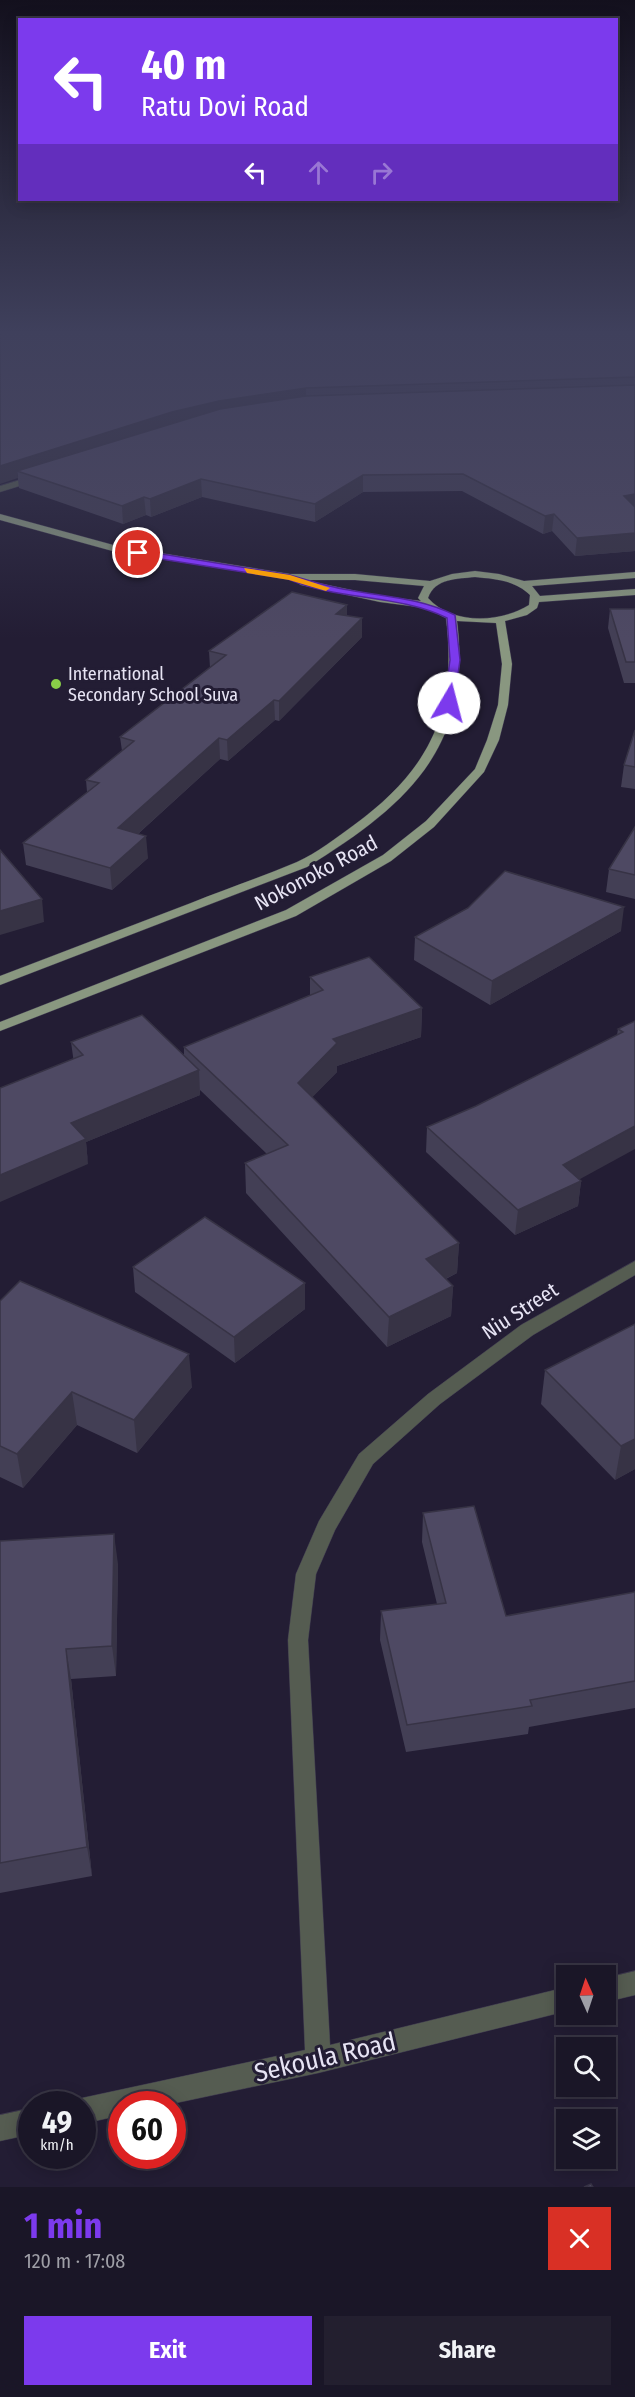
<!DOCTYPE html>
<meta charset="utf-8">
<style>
body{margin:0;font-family:"Fira Sans Condensed",sans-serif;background:#231f2f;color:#f1f3f6;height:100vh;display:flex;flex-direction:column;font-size:22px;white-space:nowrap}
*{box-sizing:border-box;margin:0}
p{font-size:20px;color:#9f9fa7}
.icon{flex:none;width:33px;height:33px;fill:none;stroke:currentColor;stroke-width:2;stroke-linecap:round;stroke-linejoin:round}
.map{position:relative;height:2187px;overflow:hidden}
.sheet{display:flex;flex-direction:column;background:#1a1627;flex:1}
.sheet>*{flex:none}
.banner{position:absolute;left:18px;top:18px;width:600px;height:183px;border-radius:0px;box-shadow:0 3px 15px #0003,0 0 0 2px #383544;background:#7c3aed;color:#fff;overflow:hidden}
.needle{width:39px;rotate:357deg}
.fabs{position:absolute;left:556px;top:1965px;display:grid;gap:12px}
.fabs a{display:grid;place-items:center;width:60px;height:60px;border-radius:0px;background:#1a1627;box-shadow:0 3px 15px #0003,0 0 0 2px #383544;font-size:30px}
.speed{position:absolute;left:18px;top:2091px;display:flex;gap:12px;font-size:30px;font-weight:700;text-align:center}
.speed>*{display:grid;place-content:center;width:78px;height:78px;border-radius:50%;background:#1a1627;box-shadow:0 3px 15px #0003,0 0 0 2px #383544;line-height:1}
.speed small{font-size:15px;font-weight:400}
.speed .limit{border:9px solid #d22;background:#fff;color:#111}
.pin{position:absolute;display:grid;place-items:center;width:51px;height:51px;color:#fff;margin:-26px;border:3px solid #fff;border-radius:50%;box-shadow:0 2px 6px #0007}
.me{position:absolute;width:66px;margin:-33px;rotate:8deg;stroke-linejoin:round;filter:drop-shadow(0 0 4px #0008)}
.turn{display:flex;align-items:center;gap:21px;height:126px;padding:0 24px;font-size:27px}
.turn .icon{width:78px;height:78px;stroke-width:2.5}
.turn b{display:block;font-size:42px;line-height:51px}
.lanes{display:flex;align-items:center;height:57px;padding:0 24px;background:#0003;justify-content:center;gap:30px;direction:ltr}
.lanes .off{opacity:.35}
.round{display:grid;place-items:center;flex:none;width:63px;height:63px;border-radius:0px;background:#231f2f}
.headline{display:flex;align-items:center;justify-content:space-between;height:102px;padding:0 24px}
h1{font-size:36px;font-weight:700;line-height:45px;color:#7c3aed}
.action{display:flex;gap:12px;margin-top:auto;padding:12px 24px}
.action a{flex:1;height:69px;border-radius:0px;background:#7c3aed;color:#fff;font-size:24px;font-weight:700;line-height:69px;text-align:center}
.action a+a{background:#231f2f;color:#f1f3f6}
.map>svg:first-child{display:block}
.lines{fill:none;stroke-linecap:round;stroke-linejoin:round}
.minor-casing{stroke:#3e394f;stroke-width:1}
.major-casing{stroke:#3e394f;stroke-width:1}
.minor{fill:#555c51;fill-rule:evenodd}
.major{fill:#899780;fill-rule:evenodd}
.wall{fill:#433f55}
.shaded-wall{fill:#373345}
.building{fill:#4e4963;stroke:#373345;stroke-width:1.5}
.route{fill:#7c3aed;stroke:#51269a;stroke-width:1.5}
.slow{fill:#f59e0b}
.poi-dot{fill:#89ce48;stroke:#231d34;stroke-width:2}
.labels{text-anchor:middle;stroke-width:6;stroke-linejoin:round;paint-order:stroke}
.far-poi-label{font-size:18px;fill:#e7e4f4;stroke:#231d34;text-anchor:start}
.street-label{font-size:21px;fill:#e7e4f4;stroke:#231d34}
.near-street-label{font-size:26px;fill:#e7e4f4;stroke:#231d34}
</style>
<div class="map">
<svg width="635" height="2187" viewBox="0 0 635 2187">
<rect width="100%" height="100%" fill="#231d34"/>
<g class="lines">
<g class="minor-casing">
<g id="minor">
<polygon points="36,475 39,476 39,480 0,492 0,486"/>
<polygon points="635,1261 635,1275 533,1335 440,1404 373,1464 335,1530 316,1574 308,1640 330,2045 567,1987 567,2011 318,2073 171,2104 122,2104 122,2115 82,2124 82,2104 72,2104 82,2098 305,2050 288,1640 296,1574 319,1521 359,1454 428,1394 521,1325"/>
<polygon points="635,1971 635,1995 606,2002 606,1978"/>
<polygon points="32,2108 32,2134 0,2141 0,2115"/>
</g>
</g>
<g class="major-casing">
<path id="major" d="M 0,514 L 117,546 L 290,574 L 355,574 L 430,581 L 452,574 L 475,571 L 499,574 L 524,581 L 635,572 L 635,578 L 532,586 L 540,596 L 635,589 L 635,595 L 539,602 L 537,608 L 527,615 L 505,621 L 512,664 L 508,705 L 499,740 L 484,772 L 434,827 L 391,861 L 296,916 L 0,1031 L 0,1022 L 286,910 L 383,855 L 426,821 L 475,769 L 487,740 L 498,705 L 502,664 L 496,623 L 457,621 C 473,748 406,806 307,867 L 0,985 L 0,976 C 64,952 127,927 191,903 C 226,889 262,877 297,862 C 317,853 336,838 354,825 C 429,770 458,713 446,618 L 426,608 L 380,602 L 301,585 L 296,582 L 298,580 L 116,552 L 0,520 ZM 475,577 C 495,579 515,580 530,595 L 529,605 C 500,623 452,625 428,598 C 435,578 457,579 475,577 ZM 304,580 L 355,580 L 424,586 L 418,598 L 421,601 L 380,596 Z"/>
</g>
<use href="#minor" class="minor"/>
<use href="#major" class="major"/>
</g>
<g class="wall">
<polygon points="0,332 635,332 635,551 575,556 552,531 543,534 462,491 363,492 315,522 202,497 151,517 146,515 123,524 19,488"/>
<polygon points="347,605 347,616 362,618 362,637 279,721 275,720 228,761 220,759 138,834 148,858 112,890 26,865 23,843 87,792 86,780 122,751 120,737 210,668 209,651"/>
<polygon points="610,609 635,609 635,683 624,683 608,628"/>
<polygon points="635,730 635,789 621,787 624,765"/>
<polygon points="635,827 635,899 606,892 609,869"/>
<polygon points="621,931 490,1005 414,960 415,937"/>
<polygon points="310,977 422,1008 421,1037 337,1066 337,1072 312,1097 459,1243 457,1273 446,1279 453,1286 451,1316 387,1347 246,1193 245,1163 267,1154 200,1090 200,1095 86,1142 88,1164 71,1042 184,1056 184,1047 310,995"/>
<polygon points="635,1021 579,1180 581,1181 578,1206 515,1235 426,1152 427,1127 476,1106 617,1035 618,1029"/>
<polygon points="133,1267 305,1283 305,1309 235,1363 135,1292"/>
<polygon points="0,1301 192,1387 137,1453 77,1425 23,1488 0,1477"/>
<polygon points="635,1324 635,1469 615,1480 541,1404 545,1370"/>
<polygon points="423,1513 506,1616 635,1592 635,1708 529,1727 528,1734 406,1752 380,1640 381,1611 437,1604 422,1542"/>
<polygon points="0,1541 118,1564 116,1676 71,1679 92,1876 0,1893"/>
</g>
<g class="shaded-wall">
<polygon points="306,388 306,404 17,471 18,478 0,484 0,466 172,412 219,401"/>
<polygon points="363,475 363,492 315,522 315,504"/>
<polygon points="201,479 202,497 151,517 150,499"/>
<polygon points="635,494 635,511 624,496"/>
<polygon points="144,497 146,515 123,524 122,506"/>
<polygon points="554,514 552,531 543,534 545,516"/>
<polygon points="635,533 635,551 575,556 577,538"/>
<polygon points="347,605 347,625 336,614"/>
<polygon points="362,618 362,637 279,721 279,701"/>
<polygon points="274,700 275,720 228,761 227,740"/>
<polygon points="219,738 220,759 120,850 118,828"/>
<polygon points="146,836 148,858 112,890 110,868"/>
<polygon points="42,899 44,922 0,935 0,911"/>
<polygon points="624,907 621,931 490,1005 492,981"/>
<polygon points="422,1008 421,1037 337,1066 337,1072 298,1112 298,1083 333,1039"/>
<polygon points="199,1070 200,1095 86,1142 88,1164 0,1202 0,1175 71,1123"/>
<polygon points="635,1126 635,1149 560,1190 563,1165"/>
<polygon points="581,1181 578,1206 515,1235 518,1210"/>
<polygon points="459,1243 457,1273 424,1289 426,1259"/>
<polygon points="305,1283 305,1309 235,1363 234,1337"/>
<polygon points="453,1286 451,1316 387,1347 389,1317"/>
<polygon points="189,1354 192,1387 137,1453 134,1420"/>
<polygon points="72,1392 77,1425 23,1488 17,1454"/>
<polygon points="635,1439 635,1469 615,1480 621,1446"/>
<polygon points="114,1534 118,1564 116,1676 112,1646"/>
<polygon points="66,1649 71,1679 92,1876 87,1847"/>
</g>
<g class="building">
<polygon points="0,332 635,332 635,377 306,388 219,401 172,412 0,466"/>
<polygon points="635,385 635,494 624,496 635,507 635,533 577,538 554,514 545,516 463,474 363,475 315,504 201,479 150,499 144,497 122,506 17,471 220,409 306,396"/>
<polygon points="292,592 347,605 336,614 362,618 279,701 274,700 227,740 219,738 118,828 146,836 110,868 23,843 99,783 86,780 134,741 120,737 226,655 209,651"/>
<polygon points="610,609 635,609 635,662 626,662"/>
<polygon points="635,730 635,767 624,765"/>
<polygon points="635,827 635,875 609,869"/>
<polygon points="0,850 42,899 0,911"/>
<polygon points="505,871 624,907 492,981 415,937 468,908"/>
<polygon points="369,957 422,1008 333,1039 337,1043 298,1083 459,1243 426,1259 453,1286 389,1317 245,1163 288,1145 184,1047 323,990 310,977"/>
<polygon points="142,1015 199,1070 71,1123 86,1139 0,1175 0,1088 83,1055 71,1042"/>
<polygon points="635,1021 635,1126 563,1165 581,1181 518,1210 427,1127 476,1106 623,1032 618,1029"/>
<polygon points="205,1217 305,1283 234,1337 133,1267"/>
<polygon points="20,1281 189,1354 134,1420 72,1392 17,1454 0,1446 0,1301"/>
<polygon points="635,1324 635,1439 621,1446 545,1370"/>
<polygon points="474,1506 506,1616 635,1592 635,1681 530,1700 532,1706 407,1725 381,1611 446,1603 423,1513"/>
<polygon points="114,1534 112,1646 66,1649 87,1847 0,1863 0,1541"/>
<polygon points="591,2184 593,2187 584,2187"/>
</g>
<linearGradient id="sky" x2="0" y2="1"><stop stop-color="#13101d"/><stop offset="0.52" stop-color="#3f405c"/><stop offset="1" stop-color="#3f405c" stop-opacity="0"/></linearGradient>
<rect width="635" height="639" fill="url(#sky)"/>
<path class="route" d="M 138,550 L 290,575 C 310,581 329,587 349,590 C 387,597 420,598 455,615 L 460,660 L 454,703 L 449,706 L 444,703 L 450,660 L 447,618 C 398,594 339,601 288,579 L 135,555 Z"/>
<polygon class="slow" points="244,568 290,575 330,588 326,591 289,580 247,573"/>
<circle class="poi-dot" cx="56" cy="684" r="6"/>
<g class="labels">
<g class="far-poi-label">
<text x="68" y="680">International<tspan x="68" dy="21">Secondary School Suva</tspan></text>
</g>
<g class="street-label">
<text transform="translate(316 873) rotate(-28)" y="7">Nokonoko Road</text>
<text transform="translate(520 1311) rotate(-33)" y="7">Niu Street</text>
</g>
<g class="near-street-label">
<text transform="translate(325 2057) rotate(-13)" y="9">Sekoula Road</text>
</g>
</g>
</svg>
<div class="fabs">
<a><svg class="needle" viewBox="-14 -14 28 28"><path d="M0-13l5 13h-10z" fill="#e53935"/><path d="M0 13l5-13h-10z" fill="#9f9fa7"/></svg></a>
<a><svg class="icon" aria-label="search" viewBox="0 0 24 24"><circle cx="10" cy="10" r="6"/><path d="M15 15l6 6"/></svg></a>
<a><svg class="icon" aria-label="layers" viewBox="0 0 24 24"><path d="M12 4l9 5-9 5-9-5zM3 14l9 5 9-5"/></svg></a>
</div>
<div class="speed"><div>49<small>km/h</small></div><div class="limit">60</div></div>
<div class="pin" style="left:138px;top:553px;background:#d93025"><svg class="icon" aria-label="arrive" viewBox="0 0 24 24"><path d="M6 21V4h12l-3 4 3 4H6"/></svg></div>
<svg class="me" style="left:449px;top:703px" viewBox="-20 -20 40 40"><circle r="19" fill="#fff"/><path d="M0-13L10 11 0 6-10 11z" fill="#7c3aed"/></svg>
<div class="banner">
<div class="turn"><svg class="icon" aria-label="left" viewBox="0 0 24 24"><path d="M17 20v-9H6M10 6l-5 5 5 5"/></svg><div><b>40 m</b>Ratu Dovi Road</div></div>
<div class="lanes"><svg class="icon" aria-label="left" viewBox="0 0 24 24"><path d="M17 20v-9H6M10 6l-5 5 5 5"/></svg><svg class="icon off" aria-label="ahead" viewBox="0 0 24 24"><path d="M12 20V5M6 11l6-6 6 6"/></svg><svg class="icon off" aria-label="right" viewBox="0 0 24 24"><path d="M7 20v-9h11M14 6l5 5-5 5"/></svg></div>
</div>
</div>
<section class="sheet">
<div class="headline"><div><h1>1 min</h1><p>120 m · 17:08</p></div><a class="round" style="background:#d93025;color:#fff"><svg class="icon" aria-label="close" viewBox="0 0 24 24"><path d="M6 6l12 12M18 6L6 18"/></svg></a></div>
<div class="action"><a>Exit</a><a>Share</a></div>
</section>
